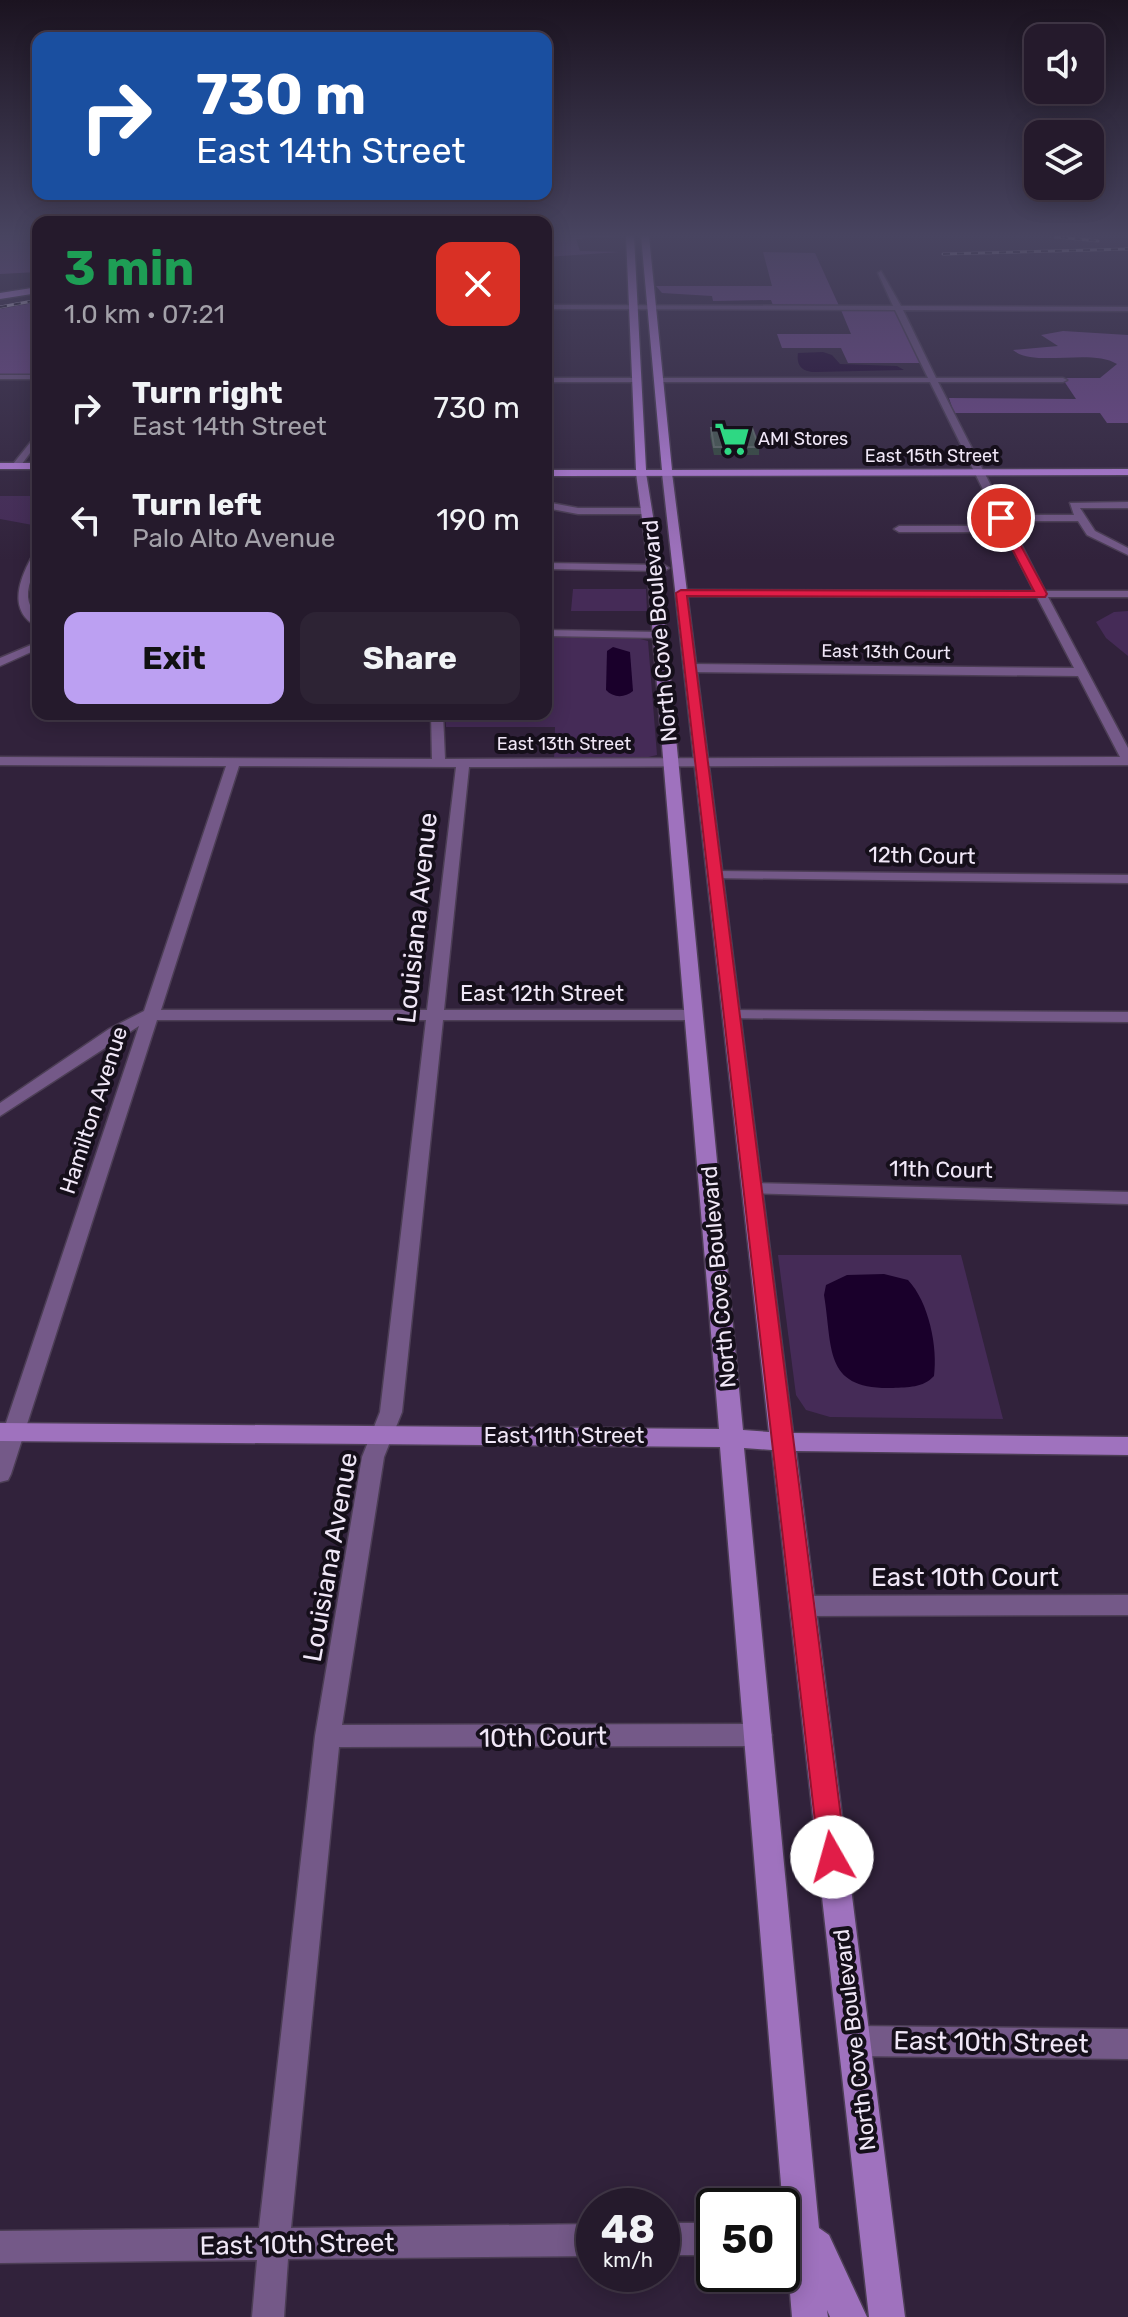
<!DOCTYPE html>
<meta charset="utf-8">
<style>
body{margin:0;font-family:Rubik,sans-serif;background:#2d2334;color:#f1f3f6;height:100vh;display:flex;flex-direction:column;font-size:30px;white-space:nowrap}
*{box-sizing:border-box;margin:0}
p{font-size:26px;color:#a3a1a9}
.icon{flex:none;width:44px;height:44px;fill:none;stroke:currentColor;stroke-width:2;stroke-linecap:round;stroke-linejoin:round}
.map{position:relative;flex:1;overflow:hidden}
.drawer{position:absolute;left:32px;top:216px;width:520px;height:504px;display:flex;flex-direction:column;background:#251a2c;border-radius:16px;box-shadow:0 4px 20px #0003,0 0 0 2px #423848}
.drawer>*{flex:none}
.top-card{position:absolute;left:32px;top:32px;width:520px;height:168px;border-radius:16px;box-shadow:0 4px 20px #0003,0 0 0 2px #423848;background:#1a4fa0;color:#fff;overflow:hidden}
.controls{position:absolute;left:1024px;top:24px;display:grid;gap:16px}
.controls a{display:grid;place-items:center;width:80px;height:80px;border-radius:16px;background:#251a2c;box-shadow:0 4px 20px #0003,0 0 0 2px #423848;font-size:40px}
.speed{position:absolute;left:576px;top:2188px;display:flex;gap:16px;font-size:40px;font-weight:700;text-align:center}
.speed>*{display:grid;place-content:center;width:104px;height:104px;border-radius:50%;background:#251a2c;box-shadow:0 4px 20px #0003,0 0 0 2px #423848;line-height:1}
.speed small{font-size:20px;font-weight:400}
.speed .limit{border:4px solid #111;border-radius:12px;background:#fff;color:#111}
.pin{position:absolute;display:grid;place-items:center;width:68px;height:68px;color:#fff;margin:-34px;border:4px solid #fff;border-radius:50%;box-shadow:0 2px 8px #0007}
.me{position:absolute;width:88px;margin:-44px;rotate:353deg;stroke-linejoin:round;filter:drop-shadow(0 0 6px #0008)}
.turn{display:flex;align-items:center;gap:28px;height:168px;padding:0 32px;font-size:36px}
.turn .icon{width:104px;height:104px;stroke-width:2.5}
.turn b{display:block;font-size:56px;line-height:68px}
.round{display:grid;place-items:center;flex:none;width:84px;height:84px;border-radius:16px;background:#2d2334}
.summary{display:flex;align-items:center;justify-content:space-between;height:136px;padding:0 32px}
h1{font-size:48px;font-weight:700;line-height:60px;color:#1e9e55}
.action{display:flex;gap:16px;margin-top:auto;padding:16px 32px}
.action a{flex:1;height:92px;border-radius:16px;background:#bca0f2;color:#111;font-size:32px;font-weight:700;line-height:92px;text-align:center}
.action a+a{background:#2d2334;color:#f1f3f6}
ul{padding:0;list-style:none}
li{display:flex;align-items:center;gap:24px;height:112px;padding:0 32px}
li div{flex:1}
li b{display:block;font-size:30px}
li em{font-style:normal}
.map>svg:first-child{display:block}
.green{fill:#452b57}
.forest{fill:#754a92}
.water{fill:#1a002b}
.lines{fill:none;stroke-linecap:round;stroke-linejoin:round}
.minor-casing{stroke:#4c3e55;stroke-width:3}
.secondary-casing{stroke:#4c3e55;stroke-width:3}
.primary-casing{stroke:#4c3e55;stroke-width:3}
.trunk-casing{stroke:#4c3e55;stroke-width:3}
.minor{fill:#745988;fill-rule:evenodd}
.secondary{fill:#9f72be;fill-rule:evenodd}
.primary{fill:#c085e8;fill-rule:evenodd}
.trunk{fill:#cc92f3;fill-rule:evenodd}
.rail-casing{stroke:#dad0e1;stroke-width:3}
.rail{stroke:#150f1a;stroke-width:2;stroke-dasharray:7;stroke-linecap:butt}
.wall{fill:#354e3f}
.building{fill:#495f53;stroke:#63746c;stroke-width:2}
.route{fill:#e11d48;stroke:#92132f;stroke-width:2}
.labels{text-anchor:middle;stroke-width:8;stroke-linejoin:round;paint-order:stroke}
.far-poi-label{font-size:18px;fill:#f0e7f7;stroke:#150f1a;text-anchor:start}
.far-street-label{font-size:18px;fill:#f0e7f7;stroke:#150f1a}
.street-label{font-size:22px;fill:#f0e7f7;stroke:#150f1a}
.near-street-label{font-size:26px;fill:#f0e7f7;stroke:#150f1a}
</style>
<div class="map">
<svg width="1128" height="2317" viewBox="0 0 1128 2317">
<rect width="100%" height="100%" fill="#31223b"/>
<g class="green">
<polygon points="0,496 38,496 38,526 0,519"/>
<polygon points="573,589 646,589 647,611 571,611"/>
<polygon points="1128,611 1128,656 1106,638 1096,622 1114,612"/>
<polygon points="546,635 636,638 648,641 657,755 640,759 554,759 555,727 446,727 445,714 546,714"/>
<polygon points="778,1255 961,1255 1003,1419 830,1417 806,1410 796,1395"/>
</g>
<g class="forest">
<polygon points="0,236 38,236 38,272 0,274"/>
<polygon points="546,236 620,236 576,239 580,251 620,252 546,257"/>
<polygon points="763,252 815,253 840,308 774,308 771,300 713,301 712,296 662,293 656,286 772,286"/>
<polygon points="38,302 38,375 0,374 0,309"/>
<polygon points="841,310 895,310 922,363 848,363 841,348 782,348 777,334 851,334"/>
<path d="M 1063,331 L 1128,335 L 1128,423 L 1107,423 L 1100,413 L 954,413 L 949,398 L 1076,399 L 1064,381 L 1068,381 L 1067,379 L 1061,378 L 1100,378 L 1117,364 C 1091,348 1034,368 1013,350 L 1058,346 L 1041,335 Z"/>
</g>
<g class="water">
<path d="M 823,352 L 832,355 L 840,364 L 897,366 L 904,370 L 815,372 C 803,372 796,366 798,353 Z"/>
<path d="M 613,647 L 630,652 L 633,691 C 625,698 613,698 606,690 L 607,651 Z"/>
<path d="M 884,1274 L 908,1280 C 929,1302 938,1348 934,1376 C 923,1388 908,1387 893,1388 C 823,1390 833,1349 824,1295 L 826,1285 L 847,1275 Z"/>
</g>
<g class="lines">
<g class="minor-casing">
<g id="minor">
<path d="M 881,271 L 901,306 L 1128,307 L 1128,311 L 903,310 L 936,378 L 1063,378 L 1067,380 L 1063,382 L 938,382 L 1006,515 L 1074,515 L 1070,503 L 1128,502 L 1128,508 L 1080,508 L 1095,531 L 1128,548 L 1128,555 L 1087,535 L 1078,521 L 1009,521 L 1045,591 L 1128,591 L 1128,597 L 1048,597 L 1128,748 L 1128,765 L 469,767 L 444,1010 L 694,1010 L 702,1015 L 694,1020 L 443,1020 L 402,1412 L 384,1457 L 342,1725 L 759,1724 L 768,1727 L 772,1735 L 768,1743 L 759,1746 L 339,1747 L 291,2228 L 594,2224 L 594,2256 L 288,2259 L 284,2317 L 252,2317 L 257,2260 L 0,2263 L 0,2231 L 259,2228 L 315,1736 L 362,1457 L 380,1412 L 426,1020 L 157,1020 L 11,1474 L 8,1480 L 0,1482 L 0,1441 L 139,1026 L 0,1116 L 0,1103 L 109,1029 L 144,1011 L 226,766 L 0,765 L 0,757 L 432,759 L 431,714 L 443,714 L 445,759 L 1120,757 L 1078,676 L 690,672 L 684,668 L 690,664 L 1074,668 L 1037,597 L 681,596 L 676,593 L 681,590 L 1034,591 L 1004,532 L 899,532 L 894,529 L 899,526 L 1001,526 L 930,382 L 658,382 L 654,380 L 658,378 L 928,378 L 895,310 L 546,309 L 546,305 L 893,306 L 878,273 ZM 239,766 L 456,767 L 427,1010 L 161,1010 Z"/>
<rect x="0" y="375" width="38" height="4"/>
<polygon points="546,378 636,378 640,380 636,382 546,382"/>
<polygon points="38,433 38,442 19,468 13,468 13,464"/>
<polygon points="546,502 578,508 647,508 652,511 647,514 578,514 546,508"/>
<path d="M 38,552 C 38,568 27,581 28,597 C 29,609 38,615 38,627 C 6,611 20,577 34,553 Z"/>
<polygon points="546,563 664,565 669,568 664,571 546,569"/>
<polygon points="546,630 659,632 665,635 659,638 546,636"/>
<polygon points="38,642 38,649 0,666 0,658"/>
<polygon points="715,871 1128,875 1128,883 710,878 710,872"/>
<polygon points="732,1010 1128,1012 1128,1022 726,1018 724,1015 726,1012"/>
<polygon points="752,1183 1128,1192 1128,1204 746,1193 743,1189"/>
<polygon points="1128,1595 1128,1615 803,1616 795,1613 791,1606 795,1599 803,1596"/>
<polygon points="854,2026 1128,2029 1128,2059 854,2056 844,2051 839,2041 844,2031"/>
<rect x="662" y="2223" width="52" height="32"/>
</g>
</g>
<g class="secondary-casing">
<polygon id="secondary" points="641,470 646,473 657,541 743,1430 769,1432 662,473 667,470 672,473 793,1433 1128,1437 1128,1455 796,1451 905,2317 869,2317 772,1450 744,1448 819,2228 829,2235 867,2317 830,2317 827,2310 828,2317 792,2317 720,1447 0,1441 0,1423 719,1429 645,541 636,473"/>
</g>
<g class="primary-casing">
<g id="primary">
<polygon points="626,236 634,236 646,470 662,470 641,236 649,236 672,470 1128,469 1128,475 546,476 546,470 636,470"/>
<rect x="0" y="463" width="38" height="6"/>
</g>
</g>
<g class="trunk-casing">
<polygon id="trunk" points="38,287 38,293 0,299 0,293"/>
</g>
<use href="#minor" class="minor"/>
<use href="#secondary" class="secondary"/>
<use href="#primary" class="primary"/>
<use href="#trunk" class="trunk"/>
<g class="rail-casing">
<g id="rail">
<polyline points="1047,236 1098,241"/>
<polyline points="943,254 1128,249"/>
<polyline points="0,307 38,300"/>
</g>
</g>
<use href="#rail" class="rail"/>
</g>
<polygon class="wall" points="711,428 759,447 759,455 714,455 710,436"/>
<polygon class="building" points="711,428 752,428 759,447 714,447"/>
<linearGradient id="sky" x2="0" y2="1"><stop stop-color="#1b1320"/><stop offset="0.42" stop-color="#484460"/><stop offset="1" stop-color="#484460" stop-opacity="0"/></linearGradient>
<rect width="1128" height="561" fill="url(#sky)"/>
<polygon class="route" points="1001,515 1006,518 1047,594 1045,597 687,596 846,1857 842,1866 832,1870 823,1866 819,1857 676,593 681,590 1034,591 996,518"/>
<defs>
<g id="supermarket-bare" transform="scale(2.76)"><path d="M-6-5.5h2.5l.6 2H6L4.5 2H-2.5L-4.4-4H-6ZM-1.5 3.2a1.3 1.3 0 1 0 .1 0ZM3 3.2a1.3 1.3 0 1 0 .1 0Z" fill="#2ed883" stroke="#150f1a" stroke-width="2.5" paint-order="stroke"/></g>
</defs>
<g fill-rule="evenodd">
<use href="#supermarket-bare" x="732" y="439"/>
</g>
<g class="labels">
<g class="far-poi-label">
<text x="758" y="445">AMI Stores</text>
</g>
<g class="far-street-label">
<text x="932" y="462">East 15th Street</text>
<text transform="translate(886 652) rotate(1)" y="6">East 13th Court</text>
<text x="564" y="750">East 13th Street</text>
</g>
<g class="street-label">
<text transform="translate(659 631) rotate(-95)" y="8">North Cove Boulevard</text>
<text transform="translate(922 855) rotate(1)" y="8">12th Court</text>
<text x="542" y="1001">East 12th Street</text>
<text transform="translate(93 1110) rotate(-72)" y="8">Hamilton Avenue</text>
<text transform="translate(941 1169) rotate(1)" y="8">11th Court</text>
<text transform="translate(718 1277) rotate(-95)" y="8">North Cove Boulevard</text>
<text x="564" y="1443">East 11th Street</text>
<text transform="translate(854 2040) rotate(-97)" y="8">North Cove Boulevard</text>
</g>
<g class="near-street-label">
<text transform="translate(417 918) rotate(-84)" y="9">Louisiana Avenue</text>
<text transform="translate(330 1557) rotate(-80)" y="9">Louisiana Avenue</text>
<text x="965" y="1586">East 10th Court</text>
<text transform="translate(543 1737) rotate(-1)" y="9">10th Court</text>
<text transform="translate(991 2042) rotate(1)" y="9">East 10th Street</text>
<text transform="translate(297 2244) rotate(-1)" y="9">East 10th Street</text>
</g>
</g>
</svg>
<div class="controls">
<a><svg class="icon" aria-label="sound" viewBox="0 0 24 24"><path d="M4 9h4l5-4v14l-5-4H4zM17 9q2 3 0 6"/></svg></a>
<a><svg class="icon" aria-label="layers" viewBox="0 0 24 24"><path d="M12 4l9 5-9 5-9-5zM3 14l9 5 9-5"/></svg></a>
</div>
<div class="speed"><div>48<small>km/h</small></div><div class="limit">50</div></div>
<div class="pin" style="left:1001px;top:518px;background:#d93025"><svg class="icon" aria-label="arrive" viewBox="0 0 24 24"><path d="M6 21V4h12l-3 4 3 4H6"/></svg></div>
<svg class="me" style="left:832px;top:1857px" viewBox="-20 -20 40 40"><circle r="19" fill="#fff"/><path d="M0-13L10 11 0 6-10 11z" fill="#e11d48"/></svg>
<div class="top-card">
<div class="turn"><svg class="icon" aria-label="right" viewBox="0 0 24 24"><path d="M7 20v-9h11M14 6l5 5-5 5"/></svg><div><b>730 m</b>East 14th Street</div></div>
</div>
<section class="drawer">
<div class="summary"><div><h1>3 min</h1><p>1.0 km · 07:21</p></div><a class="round" style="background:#d93025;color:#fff"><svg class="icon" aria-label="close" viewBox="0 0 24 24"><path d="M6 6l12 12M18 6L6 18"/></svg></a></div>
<ul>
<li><svg class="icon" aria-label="right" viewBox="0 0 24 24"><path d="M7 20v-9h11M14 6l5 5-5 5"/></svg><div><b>Turn right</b><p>East 14th Street</p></div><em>730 m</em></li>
<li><svg class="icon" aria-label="left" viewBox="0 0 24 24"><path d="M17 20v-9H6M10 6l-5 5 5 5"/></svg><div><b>Turn left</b><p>Palo Alto Avenue</p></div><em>190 m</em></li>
</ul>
<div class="action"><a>Exit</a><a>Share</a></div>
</section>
</div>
